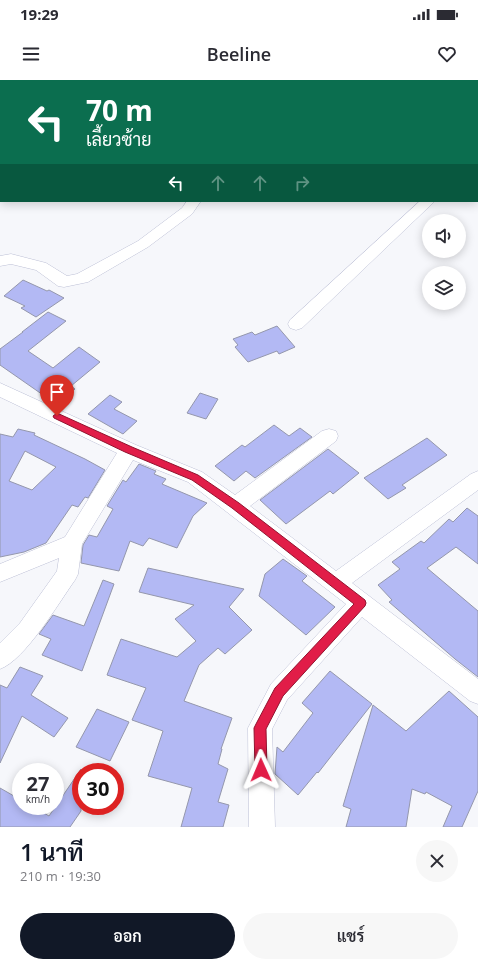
<!DOCTYPE html>
<html lang="th">
<meta charset="utf-8">
<style>
body{margin:0;font-family:"Open Sans",Sarabun,sans-serif;background:#f7f7f7;color:#2b2b33;height:100vh;display:flex;flex-direction:column;font-size:15px;white-space:nowrap}
*{box-sizing:border-box;margin:0}
p{font-size:13px;color:#7c7c81}
.icon{flex:none;width:22px;height:22px;fill:none;stroke:currentColor;stroke-width:2;stroke-linecap:round;stroke-linejoin:round}
.map{position:relative;height:747px;overflow:hidden}
.details{display:flex;flex-direction:column;background:#fff;flex:1}
.details>*{flex:none}
.top-card{position:absolute;left:0px;top:0px;width:478px;height:122px;box-shadow:0 2px 10px #0003;background:#0b6e4f;color:#fff;overflow:hidden}
.fabs{position:absolute;left:422px;top:134px;display:grid;gap:8px}
.fabs a{display:grid;place-items:center;width:44px;height:44px;border-radius:50%;background:#fff;box-shadow:0 2px 10px #0003;font-size:20px}
.speed{position:absolute;left:12px;top:683px;display:flex;gap:8px;font-size:20px;font-weight:700;text-align:center}
.speed>*{display:grid;place-content:center;width:52px;height:52px;border-radius:50%;background:#fff;box-shadow:0 2px 10px #0003;line-height:1}
.speed small{font-size:10px;font-weight:400}
.speed .limit{border:6px solid #d22;background:#fff;color:#111}
.pin{position:absolute;display:grid;place-items:center;width:34px;height:34px;color:#fff;margin:-41px -17px;border-radius:50% 50% 50% 0;rotate:-45deg;box-shadow:0 0 4px #0007}
.pin .icon{rotate:45deg}
.me{position:absolute;width:44px;margin:-22px;rotate:359deg;stroke-linejoin:round;filter:drop-shadow(0 0 3px #0008)}
.turn{display:flex;align-items:center;gap:14px;height:84px;padding:0 20px;font-size:18px}
.turn .icon{width:52px;height:52px;stroke-width:2.5}
.turn b{display:block;font-size:28px;line-height:34px}
.lanes{display:flex;align-items:center;height:38px;padding:0 20px;background:#0003;justify-content:center;gap:20px;direction:ltr}
.lanes .off{opacity:.35}
.round{display:grid;place-items:center;flex:none;width:42px;height:42px;border-radius:21px;background:#f7f7f7}
.summary{display:flex;align-items:center;justify-content:space-between;height:68px;padding:0 20px}
h1{font-size:24px;font-weight:600;line-height:30px;color:#111827}
.cta{display:flex;gap:8px;margin-top:auto;padding:8px 20px}
.cta a{flex:1;height:46px;border-radius:24px;background:#111827;color:#fff;font-size:16px;font-weight:600;line-height:46px;text-align:center}
.cta a+a{background:#f7f7f7;color:#2b2b33}
.status{display:flex;justify-content:space-between;align-items:center;height:28px;padding:0 20px;background:#fff;direction:ltr}
.status svg{height:11px;fill:currentColor}
header{display:flex;justify-content:space-between;align-items:center;height:52px;padding:0 20px;background:#fff;font-size:18px;font-weight:600}
.map>svg:first-child{display:block}
.building{fill:#b3b9f4;stroke:#9497ac;fill-rule:evenodd}
.lines{fill:none;stroke-linecap:round;stroke-linejoin:round}
.minor-casing{stroke:#bdc0d6;stroke-width:1}
.tertiary-casing{stroke:#bdc0d6;stroke-width:1}
.minor{fill:#fff;fill-rule:evenodd}
.tertiary{fill:#fff;fill-rule:evenodd}
.route{fill:#e11d48;stroke:#92132f}
</style>
<div class="status"><b>19:29</b><svg viewBox="0 0 49 12"><path d="M0 12V9h3v3zM5 12V6h3v6zM10 12V3h3v9zM15 12V0h3v12zM26 1h20v11H26zM47 4h2v5h-2z"/></svg></div>
<header><svg class="icon" aria-label="menu" viewBox="0 0 24 24"><path d="M4 6h16M4 12h16M4 18h16"/></svg>Beeline<svg class="icon" aria-label="heart" viewBox="0 0 24 24"><path d="M12 20l-8-8c-3-5 5-10 8-4 3-6 11-1 8 4z"/></svg></header>
<div class="map">
<svg width="478" height="747" viewBox="0 0 478 747">
<rect width="100%" height="100%" fill="#f6f7fb"/>
<g class="building">
<polygon points="23,200 47,211 49,210 64,218 36,237 21,228 25,226 4,216"/>
<polygon points="48,232 66,241 28,271 53,288 79,267 100,282 71,306 75,309 56,324 0,285 0,269 23,252 22,252"/>
<polygon points="277,246 295,267 279,274 277,271 248,282 235,267 238,265 233,259 252,252 255,255"/>
<polygon points="200,313 218,319 206,339 187,333"/>
<polygon points="110,315 122,322 114,329 137,341 123,354 88,334"/>
<polygon points="274,345 289,356 300,348 312,357 255,398 246,391 234,401 215,386 242,365 245,367"/>
<path d="M 18,349 L 35,353 L 34,355 L 85,379 L 105,390 L 88,418 L 85,417 L 78,427 L 72,425 L 46,463 L 24,472 L 0,477 L 0,354 L 13,357 ZM 25,371 L 56,387 L 32,410 L 9,401 Z"/>
<polygon points="427,358 447,375 402,405 406,408 388,419 364,398"/>
<polygon points="328,369 359,393 333,414 330,411 286,444 260,420"/>
<polygon points="139,384 156,391 154,394 166,399 162,404 207,423 193,436 177,468 149,458 143,466 130,461 119,491 81,483 83,465 89,455 97,457 113,429 107,426 123,400 126,402"/>
<polygon points="467,428 478,436 478,484 456,467 427,488 478,531 478,597 455,579 389,522 392,520 378,505 400,489 392,482 421,461 424,463 449,439 453,442"/>
<polygon points="283,479 307,496 302,501 335,527 306,555 259,516 265,494"/>
<polygon points="148,488 244,509 229,527 252,550 225,574 218,568 199,585 184,621 232,638 221,669 222,669 218,684 228,689 218,722 229,725 223,747 181,747 192,708 148,696 163,651 132,640 146,608 107,595 121,559 177,577 196,561 175,539 194,525 139,512"/>
<polygon points="103,500 114,504 82,591 42,575 51,559 39,554 53,535 84,546"/>
<polygon points="20,587 43,596 31,615 68,638 54,657 22,636 0,683 0,605 7,608"/>
<polygon points="330,591 372,624 318,693 317,692 298,715 275,694 277,667 283,672 313,633 302,623"/>
<polygon points="449,611 478,637 478,711 462,747 443,747 452,726 426,712 425,714 412,709 406,747 346,747 351,729 343,726 373,625 406,651"/>
<polygon points="97,629 129,642 110,681 76,667"/>
<polygon points="81,689 81,731 70,747 0,747 0,708 21,720 21,726 32,726 49,736"/>
</g>
<g class="lines">
<g class="minor-casing">
<g id="minor">
<polygon points="94,0 108,0 109,1 95,1"/>
<polygon points="201,0 215,0 216,1 202,1"/>
<polygon points="0,1 1,2 1,10 0,9"/>
<polygon points="0,30 1,30 0,39"/>
<polygon points="477,70 478,70 477,79"/>
<polygon points="187,121 201,121 192,134 148,167 88,202 64,207 58,206 36,190 11,184 0,186 0,176 11,174 46,183 67,196 77,194 138,161 182,128"/>
<polygon points="420,121 435,121 302,248 296,250 290,248 288,244 290,240"/>
<path d="M 0,303 L 136,365 L 202,392 L 235,415 L 322,351 L 329,349 L 336,351 L 338,356 L 336,361 L 250,426 L 336,491 L 471,394 L 478,391 L 478,410 L 352,503 L 478,599 L 478,624 L 470,621 L 362,537 L 287,620 L 272,649 L 275,747 L 249,747 L 248,648 L 271,604 L 346,524 L 188,402 L 133,380 L 82,464 L 78,494 L 75,500 C 58,524 25,580 0,589 L 0,563 L 20,543 L 57,491 L 59,478 L 0,502 L 0,484 L 65,457 L 117,373 L 0,317 Z"/>
</g>
</g>
<g class="tertiary-casing">
<g id="tertiary">
<polygon points="422,0 438,0 439,1 423,1"/>
<rect x="477" y="15" width="1" height="8"/>
</g>
</g>
<use href="#minor" class="minor"/>
<use href="#tertiary" class="tertiary"/>
</g>
<polygon class="route" points="57,333 132,367 198,395 239,423 365,520 366,523 365,526 283,616 266,649 267,690 265,695 261,696 257,695 255,690 254,648 256,644 275,608 354,524 232,428 192,400 125,372 54,338 53,336"/>
</svg>
<div class="fabs">
<a><svg class="icon" aria-label="sound" viewBox="0 0 24 24"><path d="M4 9h4l5-4v14l-5-4H4zM17 9q2 3 0 6"/></svg></a>
<a><svg class="icon" aria-label="layers" viewBox="0 0 24 24"><path d="M12 4l9 5-9 5-9-5zM3 14l9 5 9-5"/></svg></a>
</div>
<div class="speed"><div>27<small>km/h</small></div><div class="limit">30</div></div>
<div class="pin" style="left:57px;top:336px;background:#d93025"><svg class="icon" aria-label="arrive" viewBox="0 0 24 24"><path d="M6 21V4h12l-3 4 3 4H6"/></svg></div>
<svg class="me" style="left:261px;top:690px" viewBox="-20 -20 40 40"><path d="M0-17L14 15 0 8-14 15z" fill="#e11d48" stroke="#fff" stroke-width="4"/></svg>
<div class="top-card">
<div class="turn"><svg class="icon" aria-label="left" viewBox="0 0 24 24"><path d="M17 20v-9H6M10 6l-5 5 5 5"/></svg><div><b>70 m</b>เลี้ยวซ้าย</div></div>
<div class="lanes"><svg class="icon" aria-label="left" viewBox="0 0 24 24"><path d="M17 20v-9H6M10 6l-5 5 5 5"/></svg><svg class="icon off" aria-label="ahead" viewBox="0 0 24 24"><path d="M12 20V5M6 11l6-6 6 6"/></svg><svg class="icon off" aria-label="ahead" viewBox="0 0 24 24"><path d="M12 20V5M6 11l6-6 6 6"/></svg><svg class="icon off" aria-label="right" viewBox="0 0 24 24"><path d="M7 20v-9h11M14 6l5 5-5 5"/></svg></div>
</div>
</div>
<section class="details">
<div class="summary"><div><h1>1 นาที</h1><p>210 m · 19:30</p></div><a class="round"><svg class="icon" aria-label="close" viewBox="0 0 24 24"><path d="M6 6l12 12M18 6L6 18"/></svg></a></div>
<div class="cta"><a>ออก</a><a>แชร์</a></div>
</section>
